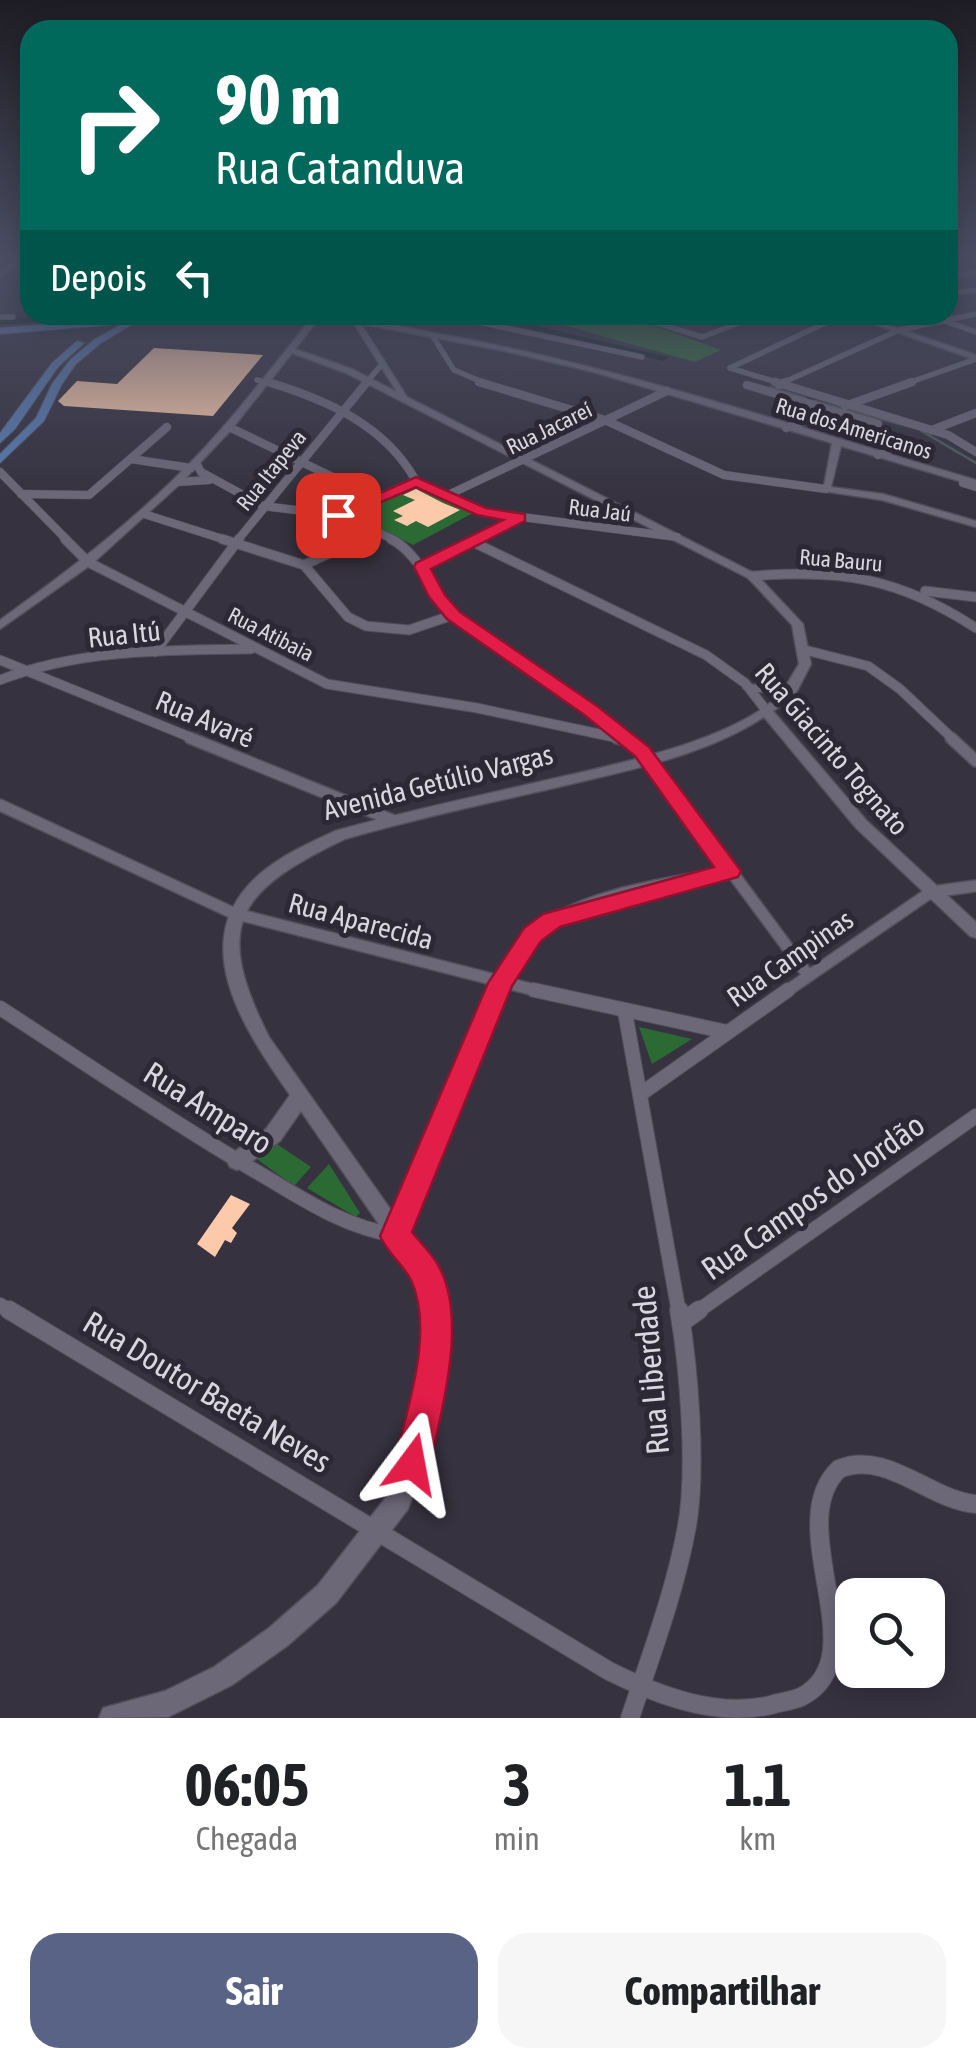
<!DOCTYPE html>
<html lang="pt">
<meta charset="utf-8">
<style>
body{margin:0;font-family:"Asap Condensed",sans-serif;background:#f6f6f6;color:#202124;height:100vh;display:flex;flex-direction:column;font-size:38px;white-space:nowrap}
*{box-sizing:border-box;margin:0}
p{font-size:32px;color:#757577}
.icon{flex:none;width:55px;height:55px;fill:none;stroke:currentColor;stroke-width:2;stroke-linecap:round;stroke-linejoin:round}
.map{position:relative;height:1718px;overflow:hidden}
.details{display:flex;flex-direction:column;background:#fff;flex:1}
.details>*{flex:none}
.top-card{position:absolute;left:20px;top:20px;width:938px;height:305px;border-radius:30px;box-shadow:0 5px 25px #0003;background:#00695c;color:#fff;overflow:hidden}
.controls{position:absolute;left:835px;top:1578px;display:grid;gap:20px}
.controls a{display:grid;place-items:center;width:110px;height:110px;border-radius:20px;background:#fff;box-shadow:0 5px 25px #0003;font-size:50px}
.pin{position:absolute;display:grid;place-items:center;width:85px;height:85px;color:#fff;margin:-42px;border-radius:20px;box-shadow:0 5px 15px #0006}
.me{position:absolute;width:110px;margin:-55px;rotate:13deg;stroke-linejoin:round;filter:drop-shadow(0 0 8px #0008)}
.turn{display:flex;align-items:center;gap:35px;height:210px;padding:0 30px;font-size:45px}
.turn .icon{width:130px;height:130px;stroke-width:2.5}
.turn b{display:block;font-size:70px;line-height:85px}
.then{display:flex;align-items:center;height:95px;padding:0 30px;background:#0003;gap:20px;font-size:38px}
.eta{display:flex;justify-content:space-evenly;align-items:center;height:170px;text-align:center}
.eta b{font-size:60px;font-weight:700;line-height:70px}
.primary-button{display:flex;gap:20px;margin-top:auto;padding:20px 30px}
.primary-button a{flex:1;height:115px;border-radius:30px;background:#586386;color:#fff;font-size:40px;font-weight:700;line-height:115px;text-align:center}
.primary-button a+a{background:#f6f6f6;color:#202124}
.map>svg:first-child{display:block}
.green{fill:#2c6a34}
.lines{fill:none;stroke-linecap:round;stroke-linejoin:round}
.stream{stroke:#505c5f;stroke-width:2.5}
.river{fill:#152728;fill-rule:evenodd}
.building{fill:#fccaaa}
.street-far5-casing{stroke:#524e5b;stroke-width:6}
.street-far4-casing{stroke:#524e5b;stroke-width:9}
.street-far3-casing{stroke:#524e5b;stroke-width:11}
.street-far2-casing{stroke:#524e5b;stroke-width:14}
.street-far1-casing{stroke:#524e5b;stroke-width:16}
.street-casing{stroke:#524e5b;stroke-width:20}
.secondary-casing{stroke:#524e5b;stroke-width:3}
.primary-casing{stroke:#524e5b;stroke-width:2}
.street-far5{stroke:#6c6878;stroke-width:5}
.street-far4{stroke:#6c6878;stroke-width:8}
.street-far3{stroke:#6c6878;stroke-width:9}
.street-far2{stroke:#6c6878;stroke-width:11}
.street-far1{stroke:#6c6878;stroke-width:14}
.street{stroke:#6c6878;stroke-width:18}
.secondary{fill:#6c6878;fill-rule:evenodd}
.primary{fill:#587cb2;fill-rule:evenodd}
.route{fill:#e11d48;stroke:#92132f;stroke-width:2.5}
.labels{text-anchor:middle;stroke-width:10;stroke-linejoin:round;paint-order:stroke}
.far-street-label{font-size:22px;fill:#d9d6e0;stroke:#2c2836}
.street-label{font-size:28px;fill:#d9d6e0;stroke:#2c2836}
.near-street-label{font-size:32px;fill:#d9d6e0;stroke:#2c2836}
</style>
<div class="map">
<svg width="976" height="1718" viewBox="0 0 976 1718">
<rect width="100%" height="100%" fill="#363240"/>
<g class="green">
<polygon points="564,315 624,315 721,350 695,362 545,320"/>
<polygon points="417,485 475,512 413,545 351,514"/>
<polygon points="639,1027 692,1039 652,1064"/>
<polygon points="274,1142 311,1167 294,1186 257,1159"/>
<polygon points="329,1164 360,1213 356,1217 307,1188"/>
</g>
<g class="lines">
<g class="stream">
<polyline points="770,387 805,398"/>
<polyline points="814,401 911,427"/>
<polyline points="920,430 976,463"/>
</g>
<g class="river">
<polygon points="60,315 118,315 0,325 0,319"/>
<polygon points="470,315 490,315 669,357 663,361"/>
</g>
</g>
<g class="building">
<polygon points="154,348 263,355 213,416 64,406 58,401 77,381 117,384"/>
<polygon points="416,489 443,503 460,510 428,527 416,521 407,526 394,520 403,516 393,511 415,500 403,495"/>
<polygon points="334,522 343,523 358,531 333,542 312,532"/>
<polygon points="231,1195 250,1204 232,1228 237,1233 231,1243 225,1240 215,1257 197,1244"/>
</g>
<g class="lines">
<g class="street-far5-casing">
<g id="street-far5">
<polyline points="0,275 20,259"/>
<polyline points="948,294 976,290"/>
<polyline points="445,315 642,357"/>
<polyline points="631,315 702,337 760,315"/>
<polyline points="0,317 13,317"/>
<polyline points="942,320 976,332"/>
<polyline points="656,323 679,315"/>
<polyline points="432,335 454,370 487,384"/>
<polyline points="730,368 783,384"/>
<polyline points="730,368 842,315"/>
<polyline points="257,380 276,384"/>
<polyline points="365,384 383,363"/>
<polyline points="780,384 899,330 976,314"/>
<polyline points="905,384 976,359"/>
</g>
</g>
<g class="street-far4-casing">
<g id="street-far4">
<path d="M 268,382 C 327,400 385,425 416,481"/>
<polyline points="479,382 605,420 724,475 826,489"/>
<polyline points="775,382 948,435 976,452"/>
<polyline points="747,385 878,424"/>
<polyline points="779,385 786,382"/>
<polyline points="845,406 912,382"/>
<polyline points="229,427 376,498"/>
<polyline points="786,428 833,411"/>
<polyline points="932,430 976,413"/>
<polyline points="878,455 905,443"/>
<polyline points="131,459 191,468"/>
<polyline points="196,463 201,472 263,506 345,516 396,541"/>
<polyline points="0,472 68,541"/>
<polyline points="177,482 209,480"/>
<polyline points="963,483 976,487"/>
<polyline points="21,494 89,495 167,427"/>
<polyline points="446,496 667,391"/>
<polyline points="144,514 229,541"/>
<polyline points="338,515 416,481 482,512 677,537"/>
<polyline points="237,541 367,382"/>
<polyline points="354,541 376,531"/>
<polyline points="472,541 519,517"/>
</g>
</g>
<g class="street-far3-casing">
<g id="street-far3">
<polyline points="65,539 88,562 327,684 477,708 623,739"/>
<polyline points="222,539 304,565 348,617 366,626 409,630 453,615"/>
<path d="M 391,539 C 419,553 432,591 453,615 L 628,740"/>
<polyline points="473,542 706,655 745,683 769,714"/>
<polyline points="304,565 360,539"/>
<polyline points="422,567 477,539"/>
<path d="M 752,576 C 842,569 899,578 976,628"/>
<polyline points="925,591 976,597"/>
<polyline points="805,650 868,666 900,689 954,740"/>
<polyline points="155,652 239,539"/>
<polyline points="0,660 197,740"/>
<path d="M 0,680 C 79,649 167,650 251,649"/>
</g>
</g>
<g class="street-far2-casing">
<g id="street-far2">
<polyline points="190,738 392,820"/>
<polyline points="617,738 623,739"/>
<polyline points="625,738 642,751 808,975"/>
<polyline points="951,738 976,761"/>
<polyline points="0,805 233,913 546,993"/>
<path d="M 499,993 C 513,966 529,935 556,919 C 606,890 674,884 730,871"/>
<polyline points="784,993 931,892 976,886"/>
</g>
</g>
<g class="street-far1-casing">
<g id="street-far1">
<polyline points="534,990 727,1032"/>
<path d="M 0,1008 C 85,1063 170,1121 257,1172 C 302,1198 343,1227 395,1235 L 464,1064 L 500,990"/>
<polyline points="625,1012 679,1313"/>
<polyline points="642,1093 788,990"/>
<polyline points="0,1305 13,1313"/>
<polyline points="695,1313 976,1116"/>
</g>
</g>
<g class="street-casing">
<g id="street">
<path d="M 9,1310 L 609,1671 C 657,1695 716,1718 771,1705 C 780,1702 792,1701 801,1697 C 879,1658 780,1525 839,1469 C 886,1449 931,1501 976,1504"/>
<polyline points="681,1323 699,1310"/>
<path d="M 630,1718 C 651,1655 675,1592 687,1526 C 697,1469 689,1368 679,1310"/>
</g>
</g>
<g class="secondary-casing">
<g id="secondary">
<polygon points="976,271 976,275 948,277 948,273"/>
<path d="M 314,315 C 361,315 409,329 456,337 C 633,371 804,429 976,480 L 976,486 L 841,446 L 831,487 L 883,494 L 976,521 L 976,527 L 882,500 L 823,491 L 832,443 L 594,372 L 500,350 L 361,324 L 407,397 L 756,574 L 803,624 L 811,664 L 797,691 L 788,701 L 773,711 L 866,820 L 976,922 L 976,938 L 970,936 L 856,828 L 764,717 C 703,757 624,771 554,788 C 484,804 414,819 345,839 C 237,891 212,924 269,1037 L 436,1274 L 446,1323 L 446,1366 L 424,1464 L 408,1509 L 336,1603 L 287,1646 L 232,1685 L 168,1717 L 99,1718 L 103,1708 L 165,1691 L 214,1667 L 269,1628 L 318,1585 L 390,1492 L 400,1464 L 424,1366 L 424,1323 L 416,1278 L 301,1111 L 280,1141 L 244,1167 L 237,1170 L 230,1167 L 227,1161 L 230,1155 L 266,1129 L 290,1095 C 243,1028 180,935 266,869 C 287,853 311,842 335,831 C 399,813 465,799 530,784 C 598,768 735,743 782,692 L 749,692 L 743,688 L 745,685 L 787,684 L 799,664 L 792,625 L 748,578 L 346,373 L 292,353 L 232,429 L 180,484 L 92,564 L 0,629 L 0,620 C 61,576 120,532 174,479 C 226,429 269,371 314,315 ZM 322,315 L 353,322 L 397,392 L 352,369 L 295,349 Z"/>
<polygon points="848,315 859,315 976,355 976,360"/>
</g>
</g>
<g class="primary-casing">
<g id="primary">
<polygon points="138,315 148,315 101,343 76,364 62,384 44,421 0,463 0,454 36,418 52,384 70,360 95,339 122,324 0,334 0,328 124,318 128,321"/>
<polygon points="77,341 84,343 58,367 15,429 0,443 0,433 52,363"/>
</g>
</g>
<use href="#street-far5" class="street-far5"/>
<use href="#street-far4" class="street-far4"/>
<use href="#street-far3" class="street-far3"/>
<use href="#street-far2" class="street-far2"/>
<use href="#street-far1" class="street-far1"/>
<use href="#street" class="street"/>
<use href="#secondary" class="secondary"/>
<use href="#primary" class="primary"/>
</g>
<linearGradient id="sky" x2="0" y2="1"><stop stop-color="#1e1c23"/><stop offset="0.52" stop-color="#4c4f64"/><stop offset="1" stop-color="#4c4f64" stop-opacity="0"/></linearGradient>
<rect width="976" height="500" fill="url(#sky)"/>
<path class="route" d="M 416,477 L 486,508 L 525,514 L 525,521 L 431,569 L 445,595 L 460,612 L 597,706 L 649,747 L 741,871 L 738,877 L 560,927 L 541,941 L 512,986 L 412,1232 C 420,1242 430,1252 437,1263 C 469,1316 442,1409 430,1464 L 424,1477 L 412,1482 L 399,1477 L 394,1464 C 406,1412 435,1332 411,1280 C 403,1264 387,1253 380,1236 L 488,983 L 524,928 L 543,914 L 714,867 L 635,756 L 583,714 L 447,619 L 429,597 L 414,567 L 416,563 L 503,520 L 477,515 L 416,487 L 344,518 L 331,515 Z"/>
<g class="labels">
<g class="far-street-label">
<text transform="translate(549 428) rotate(-26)" y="8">Rua Jacareí</text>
<text transform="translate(854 428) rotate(17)" y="8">Rua dos Americanos</text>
<text transform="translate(271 470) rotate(-51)" y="8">Rua Itapeva</text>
<text transform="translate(600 510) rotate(7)" y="8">Rua Jaú</text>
<text transform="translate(841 560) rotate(5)" y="8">Rua Bauru</text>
<text transform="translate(271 634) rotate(27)" y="8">Rua Atibaia</text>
</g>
<g class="street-label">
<text transform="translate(124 634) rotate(-6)" y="10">Rua Itú</text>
<text transform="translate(205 719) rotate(23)" y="10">Rua Avaré</text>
<text transform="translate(832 749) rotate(49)" y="10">Rua Giacinto Tognato</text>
<text transform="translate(438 782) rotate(-14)" y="10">Avenida Getúlio Vargas</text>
<text transform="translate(361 921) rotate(15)" y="10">Rua Aparecida</text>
<text transform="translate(790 958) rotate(-35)" y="10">Rua Campinas</text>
</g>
<g class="near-street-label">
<text transform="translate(208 1108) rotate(32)" y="11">Rua Amparo</text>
<text transform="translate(813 1197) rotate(-35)" y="11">Rua Campos do Jordão</text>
<text transform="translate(651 1370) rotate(-95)" y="11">Rua Liberdade</text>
<text transform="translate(207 1392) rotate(31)" y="11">Rua Doutor Baeta Neves</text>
</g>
</g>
</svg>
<div class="controls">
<a><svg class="icon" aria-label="search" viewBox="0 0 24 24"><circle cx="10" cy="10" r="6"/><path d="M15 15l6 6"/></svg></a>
</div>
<div class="pin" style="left:338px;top:515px;background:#d93025"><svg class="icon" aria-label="arrive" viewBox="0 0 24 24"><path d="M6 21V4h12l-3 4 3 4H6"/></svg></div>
<svg class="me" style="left:412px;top:1464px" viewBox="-20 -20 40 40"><path d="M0-17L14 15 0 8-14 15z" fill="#e11d48" stroke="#fff" stroke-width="4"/></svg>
<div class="top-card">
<div class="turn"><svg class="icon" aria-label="right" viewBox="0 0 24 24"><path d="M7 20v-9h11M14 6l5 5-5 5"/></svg><div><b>90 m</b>Rua Catanduva</div></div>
<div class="then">Depois<svg class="icon" aria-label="left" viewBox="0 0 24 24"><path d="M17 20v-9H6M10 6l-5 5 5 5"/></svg></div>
</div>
</div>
<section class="details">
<div class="eta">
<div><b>06:05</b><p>Chegada</p></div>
<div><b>3</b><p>min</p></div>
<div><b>1.1</b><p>km</p></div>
</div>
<div class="primary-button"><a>Sair</a><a>Compartilhar</a></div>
</section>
